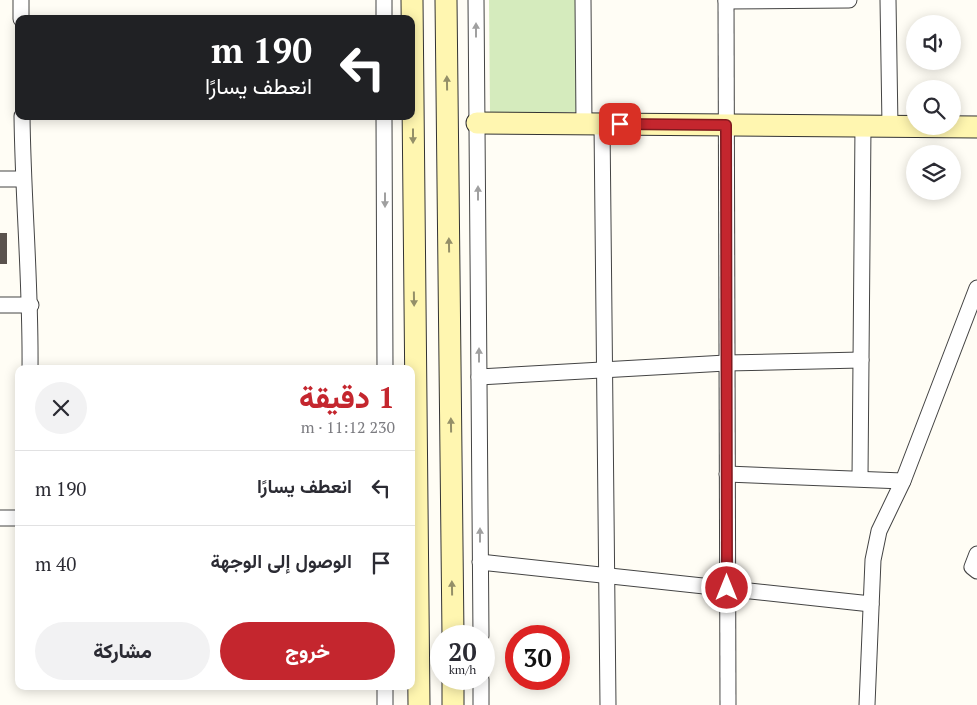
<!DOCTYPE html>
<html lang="ar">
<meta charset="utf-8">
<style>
body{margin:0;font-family:"PT Serif",Vazirmatn,serif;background:#f2f2f3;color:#2b2b33;direction:rtl;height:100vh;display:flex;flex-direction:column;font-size:19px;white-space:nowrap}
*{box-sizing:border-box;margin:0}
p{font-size:16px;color:#7c7c81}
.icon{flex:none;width:28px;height:28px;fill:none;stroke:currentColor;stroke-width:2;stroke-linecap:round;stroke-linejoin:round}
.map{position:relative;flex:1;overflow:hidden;direction:ltr}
.panel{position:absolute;left:15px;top:365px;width:400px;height:325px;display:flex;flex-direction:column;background:#fff;border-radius:10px;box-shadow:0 2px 12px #0003;direction:rtl}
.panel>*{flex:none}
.banner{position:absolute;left:15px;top:15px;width:400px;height:105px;border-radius:10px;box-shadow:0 2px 12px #0003;direction:rtl;background:#202124;color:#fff;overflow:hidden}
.buttons{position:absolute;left:906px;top:15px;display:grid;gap:10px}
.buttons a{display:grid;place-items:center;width:55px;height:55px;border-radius:50%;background:#fff;box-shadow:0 2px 12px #0003;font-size:25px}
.speed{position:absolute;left:430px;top:625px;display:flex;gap:10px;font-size:25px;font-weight:700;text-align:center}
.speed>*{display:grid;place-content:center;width:65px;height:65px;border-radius:50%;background:#fff;box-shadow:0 2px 12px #0003;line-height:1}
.speed small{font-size:12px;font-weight:400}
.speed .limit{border:8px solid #d22;background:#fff;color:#111}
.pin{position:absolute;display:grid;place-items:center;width:42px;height:42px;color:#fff;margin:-21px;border-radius:10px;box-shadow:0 2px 8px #0006}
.me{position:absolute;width:55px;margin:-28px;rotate:0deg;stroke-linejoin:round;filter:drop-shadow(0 0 4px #0008)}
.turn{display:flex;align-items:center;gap:18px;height:105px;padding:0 20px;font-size:22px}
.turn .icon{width:65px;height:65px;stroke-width:2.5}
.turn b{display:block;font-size:35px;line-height:42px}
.round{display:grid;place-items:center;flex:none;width:52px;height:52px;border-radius:26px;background:#f2f2f3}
.summary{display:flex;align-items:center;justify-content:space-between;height:85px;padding:0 20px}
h1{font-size:30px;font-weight:800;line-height:38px;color:#c4262e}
.primary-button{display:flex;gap:10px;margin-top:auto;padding:10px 20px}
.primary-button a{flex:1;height:58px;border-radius:30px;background:#c4262e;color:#fff;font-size:20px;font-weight:800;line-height:58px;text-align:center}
.primary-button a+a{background:#f2f2f3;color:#2b2b33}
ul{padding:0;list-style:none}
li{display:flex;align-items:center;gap:15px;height:75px;padding:0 20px;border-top:1px solid #e1e1e2}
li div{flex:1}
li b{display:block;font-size:19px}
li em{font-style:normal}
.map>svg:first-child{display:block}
.green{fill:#d5ebbd}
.building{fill:#5a524d}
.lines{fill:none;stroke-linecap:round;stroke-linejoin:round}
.street-casing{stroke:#444;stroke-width:17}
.secondary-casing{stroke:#333;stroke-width:23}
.street{stroke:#fff;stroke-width:15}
.secondary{stroke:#fff6b0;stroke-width:21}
.oneway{fill:#a0a0a0}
.oneway2{fill:#948f68}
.route-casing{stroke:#7f191e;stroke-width:12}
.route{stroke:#c4262e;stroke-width:9}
</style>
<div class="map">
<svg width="977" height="705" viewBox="0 0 977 705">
<rect width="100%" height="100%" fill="#fffdf5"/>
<polygon class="green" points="489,0 576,0 576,112 490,113"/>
<rect class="building" x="0" y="233" width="7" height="31"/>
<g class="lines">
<g class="street-casing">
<g id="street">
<polyline points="21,0 21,19"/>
<polyline points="384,0 384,19"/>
<polyline points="476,0 481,636"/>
<polyline points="583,0 584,124"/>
<polyline points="726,0 728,705"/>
<polyline points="888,0 890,126"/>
<polyline points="726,1 849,0"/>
<path d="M 22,116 C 23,201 31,284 30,369"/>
<polyline points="384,116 385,369"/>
<polyline points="602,124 608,705"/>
<polyline points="0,179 23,179"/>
<polyline points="0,305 31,305"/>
<polyline points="479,377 726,363 861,360"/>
<polyline points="727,474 903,481"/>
<polyline points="860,478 863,126"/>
<polyline points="0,518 19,518"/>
<polyline points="977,554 972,567 977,571"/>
<polyline points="480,562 871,604"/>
<polyline points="481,679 481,705"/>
<polyline points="385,686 385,705"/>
<polyline points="867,705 873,560 879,531 903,481 977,288"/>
</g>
</g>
<g class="secondary-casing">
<g id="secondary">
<polyline points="412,0 419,705"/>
<polyline points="446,0 453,636"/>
<polyline points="477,123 977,127"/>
<polyline points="453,679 453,705"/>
</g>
</g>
<use href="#street" class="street"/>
<use href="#secondary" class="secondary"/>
</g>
<defs><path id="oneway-solid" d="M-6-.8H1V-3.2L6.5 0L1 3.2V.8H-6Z" transform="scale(1.25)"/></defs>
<g class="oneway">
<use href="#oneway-solid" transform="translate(476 30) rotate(-90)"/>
<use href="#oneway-solid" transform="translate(478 193) rotate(-90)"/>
<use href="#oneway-solid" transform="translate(385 200) rotate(90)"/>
<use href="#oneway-solid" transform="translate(479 355) rotate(-90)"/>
<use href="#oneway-solid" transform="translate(480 535) rotate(-90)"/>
</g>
<g class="oneway2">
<use href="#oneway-solid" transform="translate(447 83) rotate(-91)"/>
<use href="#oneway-solid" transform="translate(413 136) rotate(90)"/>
<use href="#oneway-solid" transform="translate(449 245) rotate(-91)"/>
<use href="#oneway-solid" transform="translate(414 299) rotate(89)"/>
<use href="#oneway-solid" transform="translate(451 425) rotate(-91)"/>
<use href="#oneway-solid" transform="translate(452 588) rotate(-91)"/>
</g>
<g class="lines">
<g class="route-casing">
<polyline id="route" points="620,124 726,125 727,588"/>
</g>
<use href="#route" class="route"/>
</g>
</svg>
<div class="buttons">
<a><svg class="icon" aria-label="sound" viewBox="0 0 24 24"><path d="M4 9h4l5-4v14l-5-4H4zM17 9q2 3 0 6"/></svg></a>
<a><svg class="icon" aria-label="search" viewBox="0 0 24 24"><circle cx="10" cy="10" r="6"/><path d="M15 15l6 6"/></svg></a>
<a><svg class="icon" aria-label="layers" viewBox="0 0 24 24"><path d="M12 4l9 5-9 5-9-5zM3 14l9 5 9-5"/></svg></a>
</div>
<div class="speed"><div>20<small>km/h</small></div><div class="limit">30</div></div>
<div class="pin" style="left:620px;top:124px;background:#d93025"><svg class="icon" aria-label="arrive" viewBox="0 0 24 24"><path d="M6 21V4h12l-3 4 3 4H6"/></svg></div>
<svg class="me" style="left:727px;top:588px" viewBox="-20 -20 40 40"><circle r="17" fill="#c4262e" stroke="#fff" stroke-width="3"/><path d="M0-11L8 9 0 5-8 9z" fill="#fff"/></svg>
<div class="banner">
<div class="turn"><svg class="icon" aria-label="left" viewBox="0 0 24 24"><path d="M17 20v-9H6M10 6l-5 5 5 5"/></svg><div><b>190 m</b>انعطف يسارًا</div></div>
</div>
<section class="panel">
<div class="summary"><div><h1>1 دقيقة</h1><p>230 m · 11:12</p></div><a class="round"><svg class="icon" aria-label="close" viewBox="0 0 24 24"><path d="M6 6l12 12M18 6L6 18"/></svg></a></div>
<ul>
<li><svg class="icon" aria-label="left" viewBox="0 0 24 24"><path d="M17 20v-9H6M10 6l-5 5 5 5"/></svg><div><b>انعطف يسارًا</b></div><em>190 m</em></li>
<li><svg class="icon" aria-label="arrive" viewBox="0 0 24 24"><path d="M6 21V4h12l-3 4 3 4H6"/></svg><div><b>الوصول إلى الوجهة</b></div><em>40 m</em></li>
</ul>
<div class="primary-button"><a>خروج</a><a>مشاركة</a></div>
</section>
</div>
